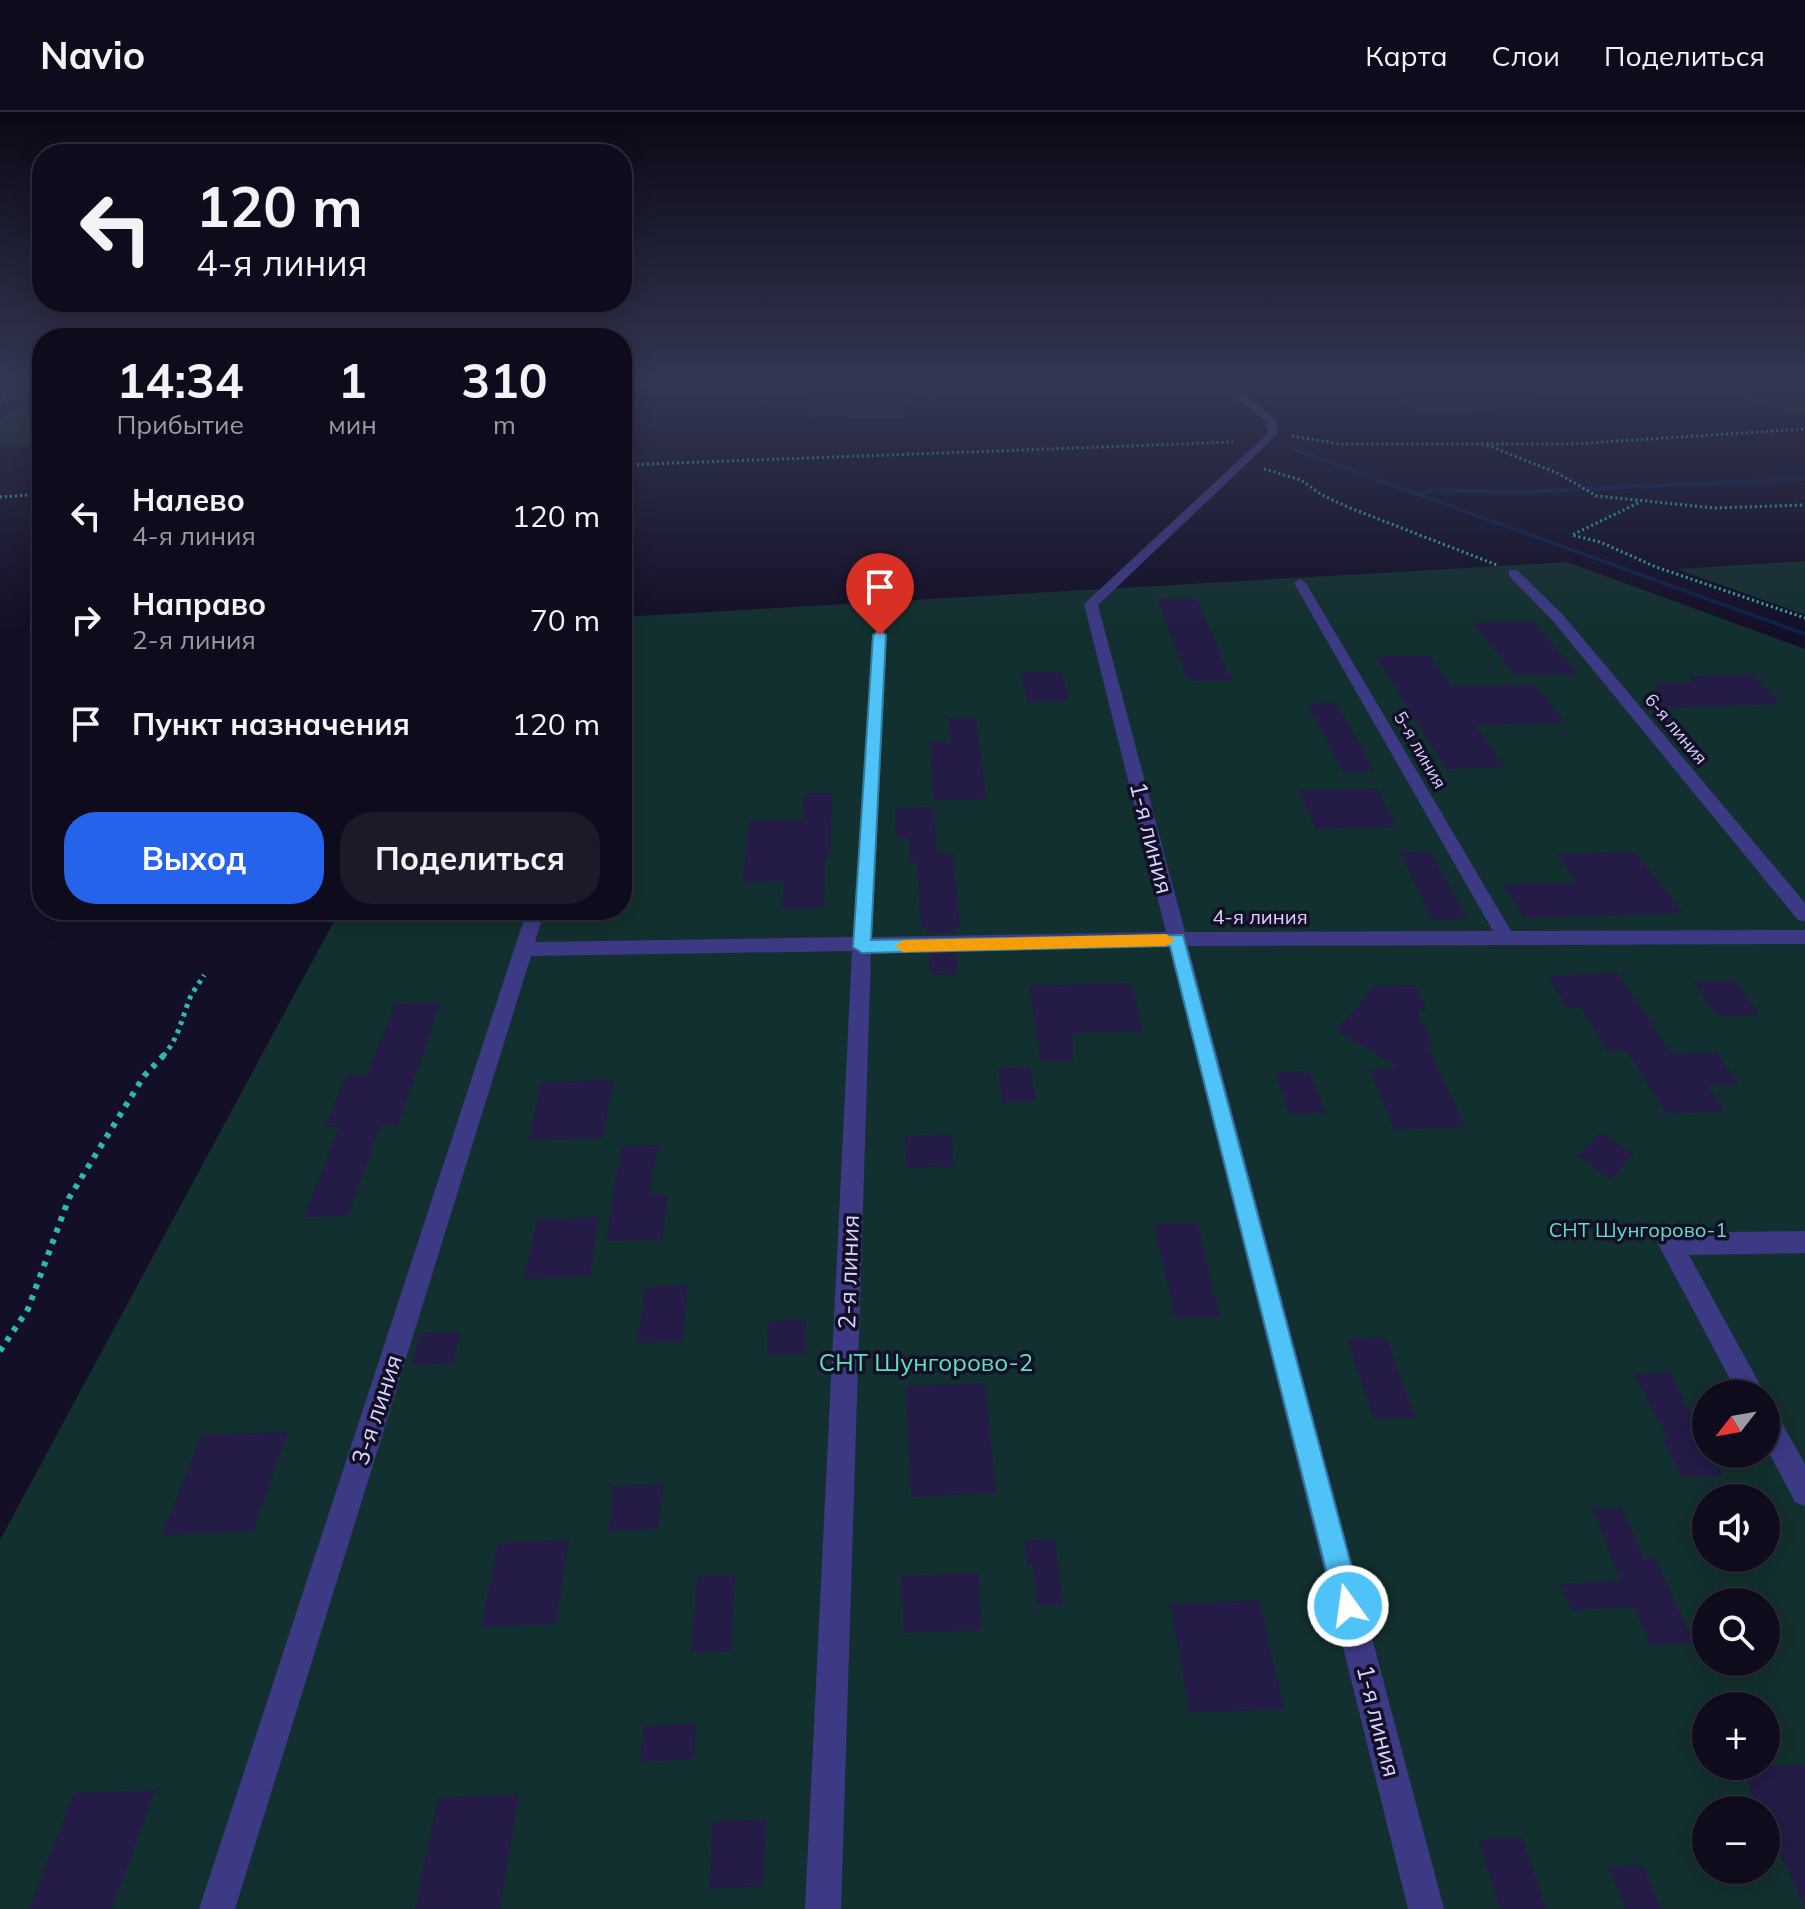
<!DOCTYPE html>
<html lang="ru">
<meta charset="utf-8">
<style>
body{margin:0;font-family:Mulish,sans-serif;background:#1c1929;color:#f1f3f6;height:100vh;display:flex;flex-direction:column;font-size:30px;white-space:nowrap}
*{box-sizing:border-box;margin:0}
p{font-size:26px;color:#9b9ba3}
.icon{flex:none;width:44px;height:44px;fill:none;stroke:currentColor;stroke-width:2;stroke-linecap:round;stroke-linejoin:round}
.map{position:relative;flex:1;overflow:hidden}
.panel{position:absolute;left:32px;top:216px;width:600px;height:592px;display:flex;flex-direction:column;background:#0e0b1c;border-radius:32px;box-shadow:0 4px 20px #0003,0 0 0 2px #2e2b3b}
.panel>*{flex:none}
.top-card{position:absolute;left:32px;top:32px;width:600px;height:168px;border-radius:32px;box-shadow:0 4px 20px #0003,0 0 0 2px #2e2b3b;background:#0e0b1c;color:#f1f3f6;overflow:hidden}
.needle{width:52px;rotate:239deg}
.controls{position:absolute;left:1692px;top:1268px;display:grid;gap:16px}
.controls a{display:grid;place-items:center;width:88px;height:88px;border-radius:50%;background:#0e0b1c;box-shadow:0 4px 20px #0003,0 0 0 2px #2e2b3b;font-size:40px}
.pin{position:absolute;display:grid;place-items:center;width:68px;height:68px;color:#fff;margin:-82px -34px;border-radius:50% 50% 50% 0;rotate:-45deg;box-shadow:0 0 8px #0007}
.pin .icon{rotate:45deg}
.me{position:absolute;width:88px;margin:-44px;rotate:346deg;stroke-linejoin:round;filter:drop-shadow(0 0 6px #0008)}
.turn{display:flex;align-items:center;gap:28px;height:168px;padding:0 32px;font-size:36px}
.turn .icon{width:104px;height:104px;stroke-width:2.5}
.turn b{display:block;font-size:56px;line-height:68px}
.eta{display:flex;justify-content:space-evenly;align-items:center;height:136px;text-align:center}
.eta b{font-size:48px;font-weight:700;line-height:56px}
.primary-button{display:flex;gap:16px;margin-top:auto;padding:16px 32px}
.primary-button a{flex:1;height:92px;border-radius:32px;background:#2563eb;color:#fff;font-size:32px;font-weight:700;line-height:92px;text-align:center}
.primary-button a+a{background:#1c1929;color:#f1f3f6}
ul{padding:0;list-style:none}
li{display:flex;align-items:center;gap:24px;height:104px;padding:0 32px}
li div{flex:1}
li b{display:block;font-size:30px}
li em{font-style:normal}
header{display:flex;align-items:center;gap:48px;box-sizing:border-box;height:112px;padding:0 40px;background:#0e0b1c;border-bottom:2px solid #2e2b3b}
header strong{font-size:38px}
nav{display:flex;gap:44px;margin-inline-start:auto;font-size:28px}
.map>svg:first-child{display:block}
.green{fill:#12302f;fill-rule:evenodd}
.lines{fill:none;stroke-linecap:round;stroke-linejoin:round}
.stream{fill:#0c2248;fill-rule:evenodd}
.building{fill:#241b47}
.path-far2{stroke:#2fb8b0;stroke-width:3;stroke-dasharray:2 3;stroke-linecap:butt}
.path-far1{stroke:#2fb8b0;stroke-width:5;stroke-dasharray:4 5;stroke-linecap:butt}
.path{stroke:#2fb8b0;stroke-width:6;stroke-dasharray:5 7;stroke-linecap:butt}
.service{fill:#3d3a85;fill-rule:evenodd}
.minor{fill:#3d3a85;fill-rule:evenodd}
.route{fill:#4fc3f7;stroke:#337fa1;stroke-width:2}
.slow{fill:#f59e0b}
.labels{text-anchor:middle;stroke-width:7;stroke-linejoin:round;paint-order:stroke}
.far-street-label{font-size:18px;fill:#d9d4ff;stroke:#130f26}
.street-label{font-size:20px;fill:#d9d4ff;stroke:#130f26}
.park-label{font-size:20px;fill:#5fe0c0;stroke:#130f26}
.near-street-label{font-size:24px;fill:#d9d4ff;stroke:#130f26}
.near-park-label{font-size:24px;fill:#5fe0c0;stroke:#130f26}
</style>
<header>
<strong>Navio</strong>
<nav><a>Карта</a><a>Слои</a><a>Поделиться</a></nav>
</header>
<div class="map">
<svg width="1805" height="1797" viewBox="0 0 1805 1797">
<rect width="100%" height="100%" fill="#130f26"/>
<g class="green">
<polygon points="1705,268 1791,268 1805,274 1805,304 1763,293"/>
<polygon points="42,280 42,337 0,332 0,308"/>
<polygon points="1805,449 1805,503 1677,457"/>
<path d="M 1567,450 L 1805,537 L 1805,1797 L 0,1797 L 0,1428 L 340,798 L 622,798 L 622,505 ZM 1706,1282 L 1766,1282 L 1766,1342 L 1706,1342 ZM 1706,1386 L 1766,1386 L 1766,1446 L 1706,1446 ZM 1706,1490 L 1766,1490 L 1766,1550 L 1706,1550 ZM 1706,1594 L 1766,1594 L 1766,1654 L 1706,1654 ZM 1706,1698 L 1766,1698 L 1766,1758 L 1706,1758 Z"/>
</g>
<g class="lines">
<polygon class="stream" points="1295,336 1420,381 1431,376 1516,378 1805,365 1805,369 1516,382 1432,380 1425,383 1805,520 1805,524 1293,339 1292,338"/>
</g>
<g class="building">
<polygon points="821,268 909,268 903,307 810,305"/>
<polygon points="1504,268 1545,297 1420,303 1385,273"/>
<polygon points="1196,486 1232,568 1189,569 1157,487"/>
<polygon points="1533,509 1578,562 1515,563 1473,511"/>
<polygon points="1429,543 1451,574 1535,573 1566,611 1475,613 1505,655 1446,657 1377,545"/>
<polygon points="1021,560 1062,560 1069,589 1027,590"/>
<polygon points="1752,562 1781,592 1657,596 1656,571 1694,570 1688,564"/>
<polygon points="1336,590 1374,659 1343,660 1307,591"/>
<polygon points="949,606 976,606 986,687 933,688 930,630 951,630"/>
<polygon points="1377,677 1397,715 1316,717 1298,678"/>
<polygon points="804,681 832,681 830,746 825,746 824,796 782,797 784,769 743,770 749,709 802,708"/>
<polygon points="933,695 937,741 953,741 960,815 954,816 955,821 927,821 927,816 921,816 917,751 910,751 909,726 896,726 895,696"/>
<polygon points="1430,739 1468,807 1432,808 1400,740"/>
<polygon points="1635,740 1683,801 1524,806 1503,772 1577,770 1558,742"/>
<polygon points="929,841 956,841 958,862 930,863"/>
<polygon points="1617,860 1669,938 1674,942 1716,940 1739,972 1707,973 1725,999 1667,1002 1626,938 1607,939 1581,895 1567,896 1548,864"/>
<polygon points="1735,869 1760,903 1718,904 1693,870"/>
<polygon points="1131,871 1143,919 1073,921 1073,949 1041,949 1029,874"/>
<polygon points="1415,873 1427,898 1417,899 1433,932 1427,933 1465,1015 1394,1018 1369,957 1399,956 1336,918 1375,874"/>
<polygon points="441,890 398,1013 380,1014 348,1104 304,1105 339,1015 325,1015 346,964 367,963 395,892"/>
<polygon points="1030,955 1036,989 1002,990 998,956"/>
<polygon points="1309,959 1325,1001 1289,1002 1275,960"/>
<polygon points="613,968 603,1026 528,1028 541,970"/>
<polygon points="1601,1020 1634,1042 1611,1067 1578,1044"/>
<polygon points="951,1022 954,1054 907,1056 905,1024"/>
<polygon points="658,1033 650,1083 668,1083 662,1128 606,1129 621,1034"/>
<polygon points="599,1105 590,1164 524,1167 537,1107"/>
<polygon points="1197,1111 1220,1205 1175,1206 1154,1113"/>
<polygon points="688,1173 682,1229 637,1231 645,1175"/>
<polygon points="806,1208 805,1241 767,1243 768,1209"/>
<polygon points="461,1220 453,1252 411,1253 420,1221"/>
<polygon points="1386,1225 1415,1306 1374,1307 1347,1227"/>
<polygon points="1670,1260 1706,1332 1706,1342 1711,1342 1723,1364 1681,1365 1663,1328 1668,1328 1634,1262"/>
<polygon points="985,1271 996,1381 911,1385 906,1274"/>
<polygon points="288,1320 253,1419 162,1423 202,1323"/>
<polygon points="664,1372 658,1417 608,1419 613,1374"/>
<polygon points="1622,1396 1644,1446 1654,1445 1694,1531 1650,1533 1634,1495 1571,1498 1560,1472 1621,1468 1592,1397"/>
<polygon points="1055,1427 1063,1493 1037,1494 1032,1453 1027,1454 1024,1428"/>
<polygon points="569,1428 556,1512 481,1515 498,1431"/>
<polygon points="978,1461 982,1518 904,1521 901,1464"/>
<polygon points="735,1463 731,1539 691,1540 697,1465"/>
<polygon points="1259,1488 1284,1597 1190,1601 1170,1492"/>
<polygon points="696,1611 694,1647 640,1650 644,1614"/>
<polygon points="1805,1653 1805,1796 1766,1712 1766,1698 1760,1698 1740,1656"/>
<polygon points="155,1678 112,1797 29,1797 74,1681"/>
<polygon points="519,1682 500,1797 415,1797 438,1686"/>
<polygon points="766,1707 763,1774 709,1777 713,1709"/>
<polygon points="1522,1725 1546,1797 1500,1797 1478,1727"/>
<polygon points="1643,1753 1660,1797 1625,1797 1609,1755"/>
</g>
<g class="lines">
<g class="path-far2">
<polyline points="0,291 40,268"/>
<polyline points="1292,324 1340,332 1571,332 1805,317"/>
<polyline points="1487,333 1557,361 1597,384 1715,396 1805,393"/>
<polyline points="622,353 1233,330"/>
<polyline points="1264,357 1301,368 1322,383 1350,396 1497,453"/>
<polyline points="0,385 42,382"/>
<polyline points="1638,391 1572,423 1600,430 1656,455 1805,506"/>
</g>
<path class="path-far1" d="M 163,944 C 177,929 181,910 188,891 C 191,881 199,872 204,863"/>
<polyline class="path" points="0,1239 28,1197 69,1086 144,964 165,942"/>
<polygon class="service" points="949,268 955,268 953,274 931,284 926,283 948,272"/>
<g class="minor">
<polygon points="1213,268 1224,268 1275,306 1278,322 1098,493 1185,820 1493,819 1294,471 1300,467 1306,471 1511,819 1805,818 1805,832 1188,834 1444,1797 1408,1797 1169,834 871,839 841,1797 805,1797 852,839 531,844 235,1797 199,1797 527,798 545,798 535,830 853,825 873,523 880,519 887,523 872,825 1166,820 1084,492 1268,321 1266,309"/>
<polygon points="1509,458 1517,458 1563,503 1805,791 1805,809 1798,808 1553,509 1509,464"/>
<polygon points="1805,1119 1805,1141 1689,1143 1765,1282 1738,1282 1658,1132 1662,1124 1670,1121"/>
<polygon points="1766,1295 1775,1299 1805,1352 1805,1394 1795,1390 1766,1335"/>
</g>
</g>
<linearGradient id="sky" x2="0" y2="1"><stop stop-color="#0a0815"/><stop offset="0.52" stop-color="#333752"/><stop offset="1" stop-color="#333752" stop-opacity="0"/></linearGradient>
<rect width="1805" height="519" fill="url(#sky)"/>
<polygon class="route" points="880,519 886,523 871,828 1183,823 1362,1494 1358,1504 1348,1508 1339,1504 1335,1494 1170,834 862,841 853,835 873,523"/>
<polygon class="slow" points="1166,822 1175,828 1166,834 903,840 895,834 903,828"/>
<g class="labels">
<g class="far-street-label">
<text transform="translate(1676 617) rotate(50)" y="6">6-я линия</text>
<text transform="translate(1420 638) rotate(60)" y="6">5-я линия</text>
</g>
<g class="street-label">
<text x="1260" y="812">4-я линия</text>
</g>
<g class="park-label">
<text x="1638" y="1125">СНТ Шунгорово-1</text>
</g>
<g class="near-street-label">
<text transform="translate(1151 726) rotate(76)" y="8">1-я линия</text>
<text transform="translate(849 1160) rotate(-88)" y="8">2-я линия</text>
<text transform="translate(377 1298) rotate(-72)" y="8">3-я линия</text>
<text transform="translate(1378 1609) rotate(76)" y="8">1-я линия</text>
</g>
<g class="near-park-label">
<text x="926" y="1259">СНТ Шунгорово-2</text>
</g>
</g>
</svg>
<div class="controls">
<a><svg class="needle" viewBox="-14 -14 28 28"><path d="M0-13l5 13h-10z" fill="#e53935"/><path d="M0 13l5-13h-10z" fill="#9b9ba3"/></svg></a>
<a><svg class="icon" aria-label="sound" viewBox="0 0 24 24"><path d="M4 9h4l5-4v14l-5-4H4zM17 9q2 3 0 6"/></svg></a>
<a><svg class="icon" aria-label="search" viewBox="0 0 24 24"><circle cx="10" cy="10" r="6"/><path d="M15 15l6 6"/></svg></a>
<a>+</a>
<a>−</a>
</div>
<div class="pin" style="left:880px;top:523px;background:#d93025"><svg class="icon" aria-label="arrive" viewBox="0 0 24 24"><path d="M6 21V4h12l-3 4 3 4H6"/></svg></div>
<svg class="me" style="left:1348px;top:1494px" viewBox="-20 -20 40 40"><circle r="17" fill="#4fc3f7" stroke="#fff" stroke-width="3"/><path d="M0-11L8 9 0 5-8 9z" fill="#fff"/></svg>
<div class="top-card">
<div class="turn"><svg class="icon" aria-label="left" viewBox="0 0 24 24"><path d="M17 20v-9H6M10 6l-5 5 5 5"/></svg><div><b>120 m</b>4-я линия</div></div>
</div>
<section class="panel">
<div class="eta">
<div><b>14:34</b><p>Прибытие</p></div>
<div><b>1</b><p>мин</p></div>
<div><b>310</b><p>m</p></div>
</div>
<ul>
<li><svg class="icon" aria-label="left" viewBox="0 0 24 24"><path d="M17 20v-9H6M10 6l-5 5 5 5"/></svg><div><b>Налево</b><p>4-я линия</p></div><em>120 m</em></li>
<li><svg class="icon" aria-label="right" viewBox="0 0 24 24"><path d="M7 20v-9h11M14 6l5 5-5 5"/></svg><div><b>Направо</b><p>2-я линия</p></div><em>70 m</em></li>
<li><svg class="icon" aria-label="arrive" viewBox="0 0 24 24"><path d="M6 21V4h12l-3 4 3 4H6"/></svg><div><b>Пункт назначения</b></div><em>120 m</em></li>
</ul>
<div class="primary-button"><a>Выход</a><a>Поделиться</a></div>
</section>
</div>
